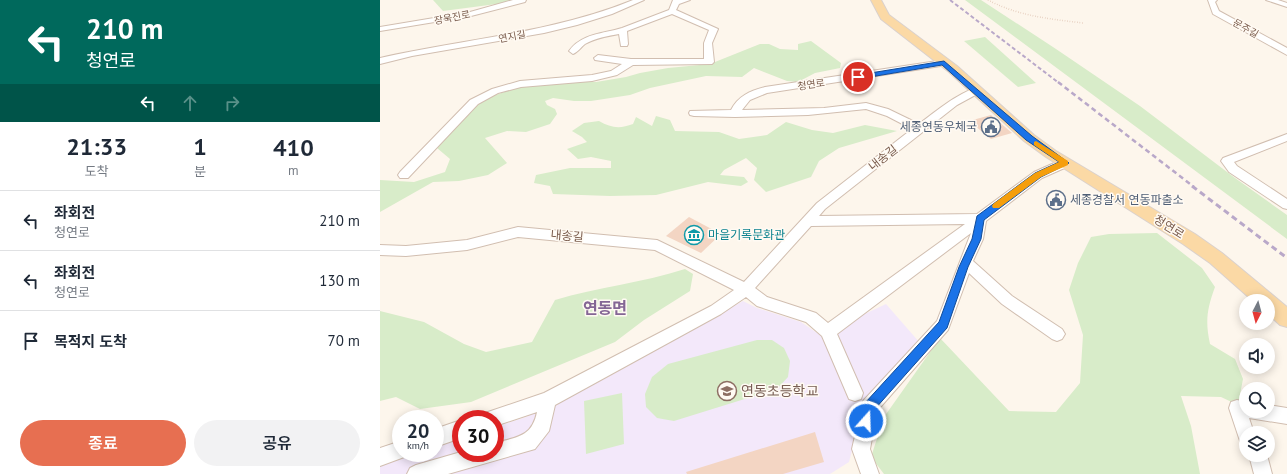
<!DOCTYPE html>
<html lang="ko">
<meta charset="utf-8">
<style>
body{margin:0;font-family:"PT Sans","Noto Sans KR",sans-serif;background:#f2f2f3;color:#1f2937;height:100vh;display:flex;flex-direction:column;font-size:15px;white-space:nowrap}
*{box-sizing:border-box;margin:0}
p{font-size:13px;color:#747a83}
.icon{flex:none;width:22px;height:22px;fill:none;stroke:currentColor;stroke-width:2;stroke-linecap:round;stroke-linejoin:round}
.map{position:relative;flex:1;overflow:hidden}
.side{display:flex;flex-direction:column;background:#fff;width:380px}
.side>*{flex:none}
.top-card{background:#00695c;color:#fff;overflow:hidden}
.needle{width:26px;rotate:186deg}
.controls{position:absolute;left:859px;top:294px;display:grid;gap:8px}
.controls a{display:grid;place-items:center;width:36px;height:36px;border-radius:50%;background:#fff;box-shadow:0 2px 10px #0003;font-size:20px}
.speed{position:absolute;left:12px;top:410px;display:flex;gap:8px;font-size:20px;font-weight:700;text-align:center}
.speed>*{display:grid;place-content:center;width:52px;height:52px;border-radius:50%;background:#fff;box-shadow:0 2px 10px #0003;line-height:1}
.speed small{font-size:10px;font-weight:400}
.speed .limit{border:6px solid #d22;background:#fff;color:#111}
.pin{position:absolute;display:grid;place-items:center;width:34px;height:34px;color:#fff;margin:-17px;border:2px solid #fff;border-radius:50%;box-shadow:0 1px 4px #0007}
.me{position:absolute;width:44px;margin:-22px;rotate:20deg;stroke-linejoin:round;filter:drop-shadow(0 0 3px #0008)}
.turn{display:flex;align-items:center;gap:14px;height:84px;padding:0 20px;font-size:18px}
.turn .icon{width:52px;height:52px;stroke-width:2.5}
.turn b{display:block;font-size:28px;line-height:34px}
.lanes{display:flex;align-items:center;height:38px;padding:0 20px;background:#0003;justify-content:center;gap:20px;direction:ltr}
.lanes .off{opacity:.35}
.eta{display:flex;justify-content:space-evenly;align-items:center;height:68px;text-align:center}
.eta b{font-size:24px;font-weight:600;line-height:28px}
.action{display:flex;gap:8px;margin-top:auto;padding:8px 20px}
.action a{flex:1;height:46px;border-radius:24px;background:#e76f51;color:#fff;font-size:16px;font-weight:600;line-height:46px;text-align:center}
.action a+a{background:#f2f2f3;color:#1f2937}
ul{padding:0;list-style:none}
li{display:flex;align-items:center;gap:12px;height:60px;padding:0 20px;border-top:1px solid #e0e1e3}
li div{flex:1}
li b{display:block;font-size:15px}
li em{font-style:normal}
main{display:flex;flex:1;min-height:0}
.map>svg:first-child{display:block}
.education{fill:#f3e8fa}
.green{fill:#d8ecc9}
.building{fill:#f3d5c3}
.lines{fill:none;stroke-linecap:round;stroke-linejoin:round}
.minor-casing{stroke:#d1beb0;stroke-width:2}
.major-casing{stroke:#dad1cd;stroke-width:2}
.path{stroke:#d9b8a5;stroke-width:1.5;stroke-dasharray:0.5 2;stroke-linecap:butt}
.minor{fill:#fff;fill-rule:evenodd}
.major{fill:#fbd9a5;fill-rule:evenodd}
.rail-far2{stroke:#b9a8c9;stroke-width:2;stroke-dasharray:4 2.5;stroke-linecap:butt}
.rail-far1{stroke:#b9a8c9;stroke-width:2.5;stroke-dasharray:5 3.5;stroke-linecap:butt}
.rail{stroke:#b9a8c9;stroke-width:3;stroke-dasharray:6 4;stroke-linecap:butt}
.route{fill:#1a73e8;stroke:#114b97}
.slow{fill:#f59e0b}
.labels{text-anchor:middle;stroke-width:3;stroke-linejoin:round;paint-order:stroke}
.far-street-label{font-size:10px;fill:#7a5c4d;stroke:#fffaf3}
.service-label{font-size:12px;fill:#4e5e75;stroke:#fffaf3;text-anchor:end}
.street-label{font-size:12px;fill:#7a5c4d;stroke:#fffaf3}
.culture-label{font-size:12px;fill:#0d838f;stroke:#fffaf3;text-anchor:start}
.near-education-label{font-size:14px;fill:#785e54;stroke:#fffaf3;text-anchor:start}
.district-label{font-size:16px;font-weight:bold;fill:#846695;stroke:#fffaf3}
</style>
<main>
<section class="side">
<div class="top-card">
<div class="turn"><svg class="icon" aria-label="left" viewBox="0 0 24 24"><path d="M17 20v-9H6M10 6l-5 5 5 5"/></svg><div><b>210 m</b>청연로</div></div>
<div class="lanes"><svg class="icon" aria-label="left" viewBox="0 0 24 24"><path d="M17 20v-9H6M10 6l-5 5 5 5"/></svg><svg class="icon off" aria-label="ahead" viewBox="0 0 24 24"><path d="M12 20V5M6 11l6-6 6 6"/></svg><svg class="icon off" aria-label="right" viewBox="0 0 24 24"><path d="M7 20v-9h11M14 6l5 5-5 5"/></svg></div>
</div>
<div class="eta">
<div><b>21:33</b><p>도착</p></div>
<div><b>1</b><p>분</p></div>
<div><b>410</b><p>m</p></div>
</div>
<ul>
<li><svg class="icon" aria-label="left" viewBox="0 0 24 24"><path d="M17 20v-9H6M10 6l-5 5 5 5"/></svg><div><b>좌회전</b><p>청연로</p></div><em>210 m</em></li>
<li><svg class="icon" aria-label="left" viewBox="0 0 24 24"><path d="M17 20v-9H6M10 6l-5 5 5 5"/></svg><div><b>좌회전</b><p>청연로</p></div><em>130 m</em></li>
<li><svg class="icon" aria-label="arrive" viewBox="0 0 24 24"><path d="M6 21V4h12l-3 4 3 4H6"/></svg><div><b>목적지 도착</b></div><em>70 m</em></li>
</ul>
<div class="action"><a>종료</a><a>공유</a></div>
</section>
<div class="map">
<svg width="907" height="474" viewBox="0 0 907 474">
<rect width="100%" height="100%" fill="#fdf6ec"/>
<polygon class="education" points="363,301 377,308 421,322 440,335 506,304 540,343 484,404 469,462 450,474 0,474 0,466 38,453 55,453 55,447 81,438 81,453 115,453 115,427 146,417 224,379"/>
<g class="green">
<polygon points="53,0 131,0 132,2 63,11"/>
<polygon points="585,0 601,0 676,49 760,106 855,178 907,215 907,239"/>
<polygon points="605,37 656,83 638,87 584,41"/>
<polygon points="431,41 461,63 460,68 435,73 418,82 407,81 374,68 362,77 326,76 270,88 250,95 211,101 194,101 173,98 165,101 167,105 175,109 177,114 170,124 146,132 127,131 105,138 127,163 108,175 79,181 53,182 0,212 0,180 34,182 65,172 70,159 57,148 77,119 107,98 139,87 189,81 216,82 246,77 260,73 288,68 330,64 380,44 389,44 400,49 418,50 418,44"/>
<path d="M 276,116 L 290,120 L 295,131 L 339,132 L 359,139 L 387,135 L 406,122 L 432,130 L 453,133 L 485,125 L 517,131 L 459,148 L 439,161 L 431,177 L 386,192 L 374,180 L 377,168 L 366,158 L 344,170 L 340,175 L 364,177 L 368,182 L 361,186 L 328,182 L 276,195 L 230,196 L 173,194 L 170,186 L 154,183 L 156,175 L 190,168 L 231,168 L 231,161 L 211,157 L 198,159 L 187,149 L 207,142 L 202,137 L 192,131 L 204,123 L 219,121 C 231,128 240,129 253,124 L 256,117 L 272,126 Z"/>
<path d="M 777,233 L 822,268 L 835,287 C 827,309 825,321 830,344 L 855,359 L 863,379 L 858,405 L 841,397 L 801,396 L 811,426 L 820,474 L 504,474 L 491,457 L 504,417 L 560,338 L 629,411 L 676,412 L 700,383 L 703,335 L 689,290 L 698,263 L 711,237 L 729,234 Z"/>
<path d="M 305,269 L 313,274 L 310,291 L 264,320 L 235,342 L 91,402 L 40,409 L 16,397 L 0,401 L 0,311 L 44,322 L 84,344 L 106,352 L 152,342 L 175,300 C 217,287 262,283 305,269 Z"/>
<polygon points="377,340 392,340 404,348 410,361 408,377 397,389 294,421 277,418 266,407 265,394 272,377 288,364"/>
<polygon points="242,393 244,444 206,454 204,401"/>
</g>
<g class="building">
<polygon points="611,115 632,133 611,139 589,121"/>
<polygon points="309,217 341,234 321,253 286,236"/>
<polygon points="435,432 444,462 403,474 307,474 306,472"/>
</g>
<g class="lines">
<g class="minor-casing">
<g id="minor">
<polygon points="133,0 146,0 145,2 91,16 0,31 0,27 90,12"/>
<path d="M 253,0 L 264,0 L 232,14 L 197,25 L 164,33 L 32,56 L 0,64 L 0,58 C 85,39 172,33 253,0 Z"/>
<path d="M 293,0 L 310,0 L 299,4 L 296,10 L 338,29 L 332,43 L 334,62 L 332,64 L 253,65 L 237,75 L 212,81 L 141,87 L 118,93 L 98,104 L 28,178 L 20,178 L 18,175 L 20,172 L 90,100 L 112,89 L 140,81 L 212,75 L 231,71 L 242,64 L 215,60 L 214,58 L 218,55 L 251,59 L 324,59 L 324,43 L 329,30 L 292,14 L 247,31 L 248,44 L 247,46 L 241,46 L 239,34 C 228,36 215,38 205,44 C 201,47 198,52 193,54 L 189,51 C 202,33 223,34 242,28 C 258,22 273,16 289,10 Z"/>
<polygon points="828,0 837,0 835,2 839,11 907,48 907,55 833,14"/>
<polygon points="886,0 898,0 907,3 907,7"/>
<path d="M 564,60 L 567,61 L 569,63 L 567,65 L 387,93 L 370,100 L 362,110 L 444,108 L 486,103 L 508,109 L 539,124 C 550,116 586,86 599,89 L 601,91 L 599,93 L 577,105 L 445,209 L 439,216 L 597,214 L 654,172 L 681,160 L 689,160 L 691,163 L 689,166 L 662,178 L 606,221 L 603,239 L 593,261 L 632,296 L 682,329 L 685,334 L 682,339 L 677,341 L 672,339 L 622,304 L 589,273 L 568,330 L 497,411 L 490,449 L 499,474 L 481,474 L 472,449 L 483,401 L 557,321 L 591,233 L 457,334 L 483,393 L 481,399 L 475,401 L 469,399 L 442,336 L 426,322 L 377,306 L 366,297 L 341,314 L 175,405 L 169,431 L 155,449 L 68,474 L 27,474 L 30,468 L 36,465 L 81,452 L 115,453 L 115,443 C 137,437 152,437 157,412 L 115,426 L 115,419 L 102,419 L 105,413 L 164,393 L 331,306 L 354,290 L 275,250 L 138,237 L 87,250 L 26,256 L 0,255 L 0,245 L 26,246 L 87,240 L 138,227 L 277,240 L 364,282 L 437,203 L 532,129 L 507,116 L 486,109 L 428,115 L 355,117 L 314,116 L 310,115 L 309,113 L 310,111 L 351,110 C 358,96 370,91 385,87 ZM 585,224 L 448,323 L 436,313 L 387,297 L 375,288 L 431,226 Z"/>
<polygon points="907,134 907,141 854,162 857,166 907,199 907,209 903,208 849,172 841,161 843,158"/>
<polygon points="857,400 866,402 866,411 888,411 888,405 907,408 907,424 869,418 874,433 866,433 866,444 860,441 849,408 851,402"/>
<polygon points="81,420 81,438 55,447 55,429"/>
<polygon points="21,441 21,453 29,453 27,456 0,466 0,448"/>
<polygon points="869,455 887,455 892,474 874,474"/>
</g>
</g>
<g class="major-casing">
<polygon id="major" points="491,0 501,0 509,15 577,66 654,135 676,151 815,234 842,253 907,307 907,327 900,325 888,314 888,301 873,301 830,263 803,244 666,157 644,141 569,72 501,19"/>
</g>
<path class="path" d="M 608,0 C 638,16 670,19 703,23"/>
<use href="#minor" class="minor"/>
<use href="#major" class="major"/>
<polyline class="rail-far2" points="570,0 679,83"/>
<polyline class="rail-far1" points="678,82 814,187"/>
<polyline class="rail" points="812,186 907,258"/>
</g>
<polygon class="route" points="564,61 652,136 689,163 661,177 604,220 601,239 588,267 567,328 494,410 491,425 486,427 482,425 480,421 485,403 559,322 579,267 592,239 597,216 655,173 679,162 646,140 562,65 478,79 475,77 478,75"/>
<polygon class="slow" points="656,141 688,161 688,165 661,177 619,208 613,208 612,206 613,204 655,173 679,162 654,145 654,142"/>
<defs>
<g id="civic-ring" transform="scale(1)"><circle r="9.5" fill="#fffaf3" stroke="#5c6f8a" stroke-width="1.5"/><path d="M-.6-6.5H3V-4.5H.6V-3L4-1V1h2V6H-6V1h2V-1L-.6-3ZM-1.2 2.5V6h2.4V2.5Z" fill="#5c6f8a"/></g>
<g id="museum-ring" transform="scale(1)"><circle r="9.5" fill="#fffaf3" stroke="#0f9aa8" stroke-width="1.5"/><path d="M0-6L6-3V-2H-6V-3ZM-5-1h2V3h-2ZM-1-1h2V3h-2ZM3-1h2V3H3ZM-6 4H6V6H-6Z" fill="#0f9aa8"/></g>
<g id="school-ring" transform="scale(1)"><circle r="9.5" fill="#fffaf3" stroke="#8d6e63" stroke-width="1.5"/><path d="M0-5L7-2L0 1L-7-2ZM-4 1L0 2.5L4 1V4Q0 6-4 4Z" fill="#8d6e63"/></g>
</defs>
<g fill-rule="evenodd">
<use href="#civic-ring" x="611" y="127"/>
<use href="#civic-ring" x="676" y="200"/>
<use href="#museum-ring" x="314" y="235"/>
<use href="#school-ring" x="347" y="391"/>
</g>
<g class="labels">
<g class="far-street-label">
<text transform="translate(72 17) rotate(-11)" y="4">장욱진로</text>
<text transform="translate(866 28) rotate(29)" y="4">문주길</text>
<text transform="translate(132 36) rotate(-11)" y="4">연지길</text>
<text transform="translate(431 84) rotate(-8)" y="4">청연로</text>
</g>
<g class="service-label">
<text x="597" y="131">세종연동우체국</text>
<text x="690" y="204" text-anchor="start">세종경찰서 연동파출소</text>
</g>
<g class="street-label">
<text transform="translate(503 158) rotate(-38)" y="4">내송길</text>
<text transform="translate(789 227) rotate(32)" y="4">청연로</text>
<text transform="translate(187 236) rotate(5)" y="4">내송길</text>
</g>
<g class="culture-label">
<text x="328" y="239">마을기록문화관</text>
</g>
<g class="near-education-label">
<text x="361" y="396">연동초등학교</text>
</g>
<g class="district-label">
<text x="225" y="314">연동면</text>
</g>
</g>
</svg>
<div class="controls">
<a><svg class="needle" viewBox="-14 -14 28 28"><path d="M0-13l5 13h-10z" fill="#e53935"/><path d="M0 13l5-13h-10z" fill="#747a83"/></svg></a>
<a><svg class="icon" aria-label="sound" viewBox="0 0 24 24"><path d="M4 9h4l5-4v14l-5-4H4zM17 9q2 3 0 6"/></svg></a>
<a><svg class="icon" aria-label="search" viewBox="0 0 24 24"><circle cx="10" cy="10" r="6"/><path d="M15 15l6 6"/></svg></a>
<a><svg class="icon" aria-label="layers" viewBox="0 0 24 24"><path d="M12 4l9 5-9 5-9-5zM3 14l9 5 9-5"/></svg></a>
</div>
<div class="speed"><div>20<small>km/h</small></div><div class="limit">30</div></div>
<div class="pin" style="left:478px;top:77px;background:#d93025"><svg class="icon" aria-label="arrive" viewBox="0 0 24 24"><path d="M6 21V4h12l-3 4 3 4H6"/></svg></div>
<svg class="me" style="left:486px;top:421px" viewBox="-20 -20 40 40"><circle r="17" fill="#1a73e8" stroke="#fff" stroke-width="3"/><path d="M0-11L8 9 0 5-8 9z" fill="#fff"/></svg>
</div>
</main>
